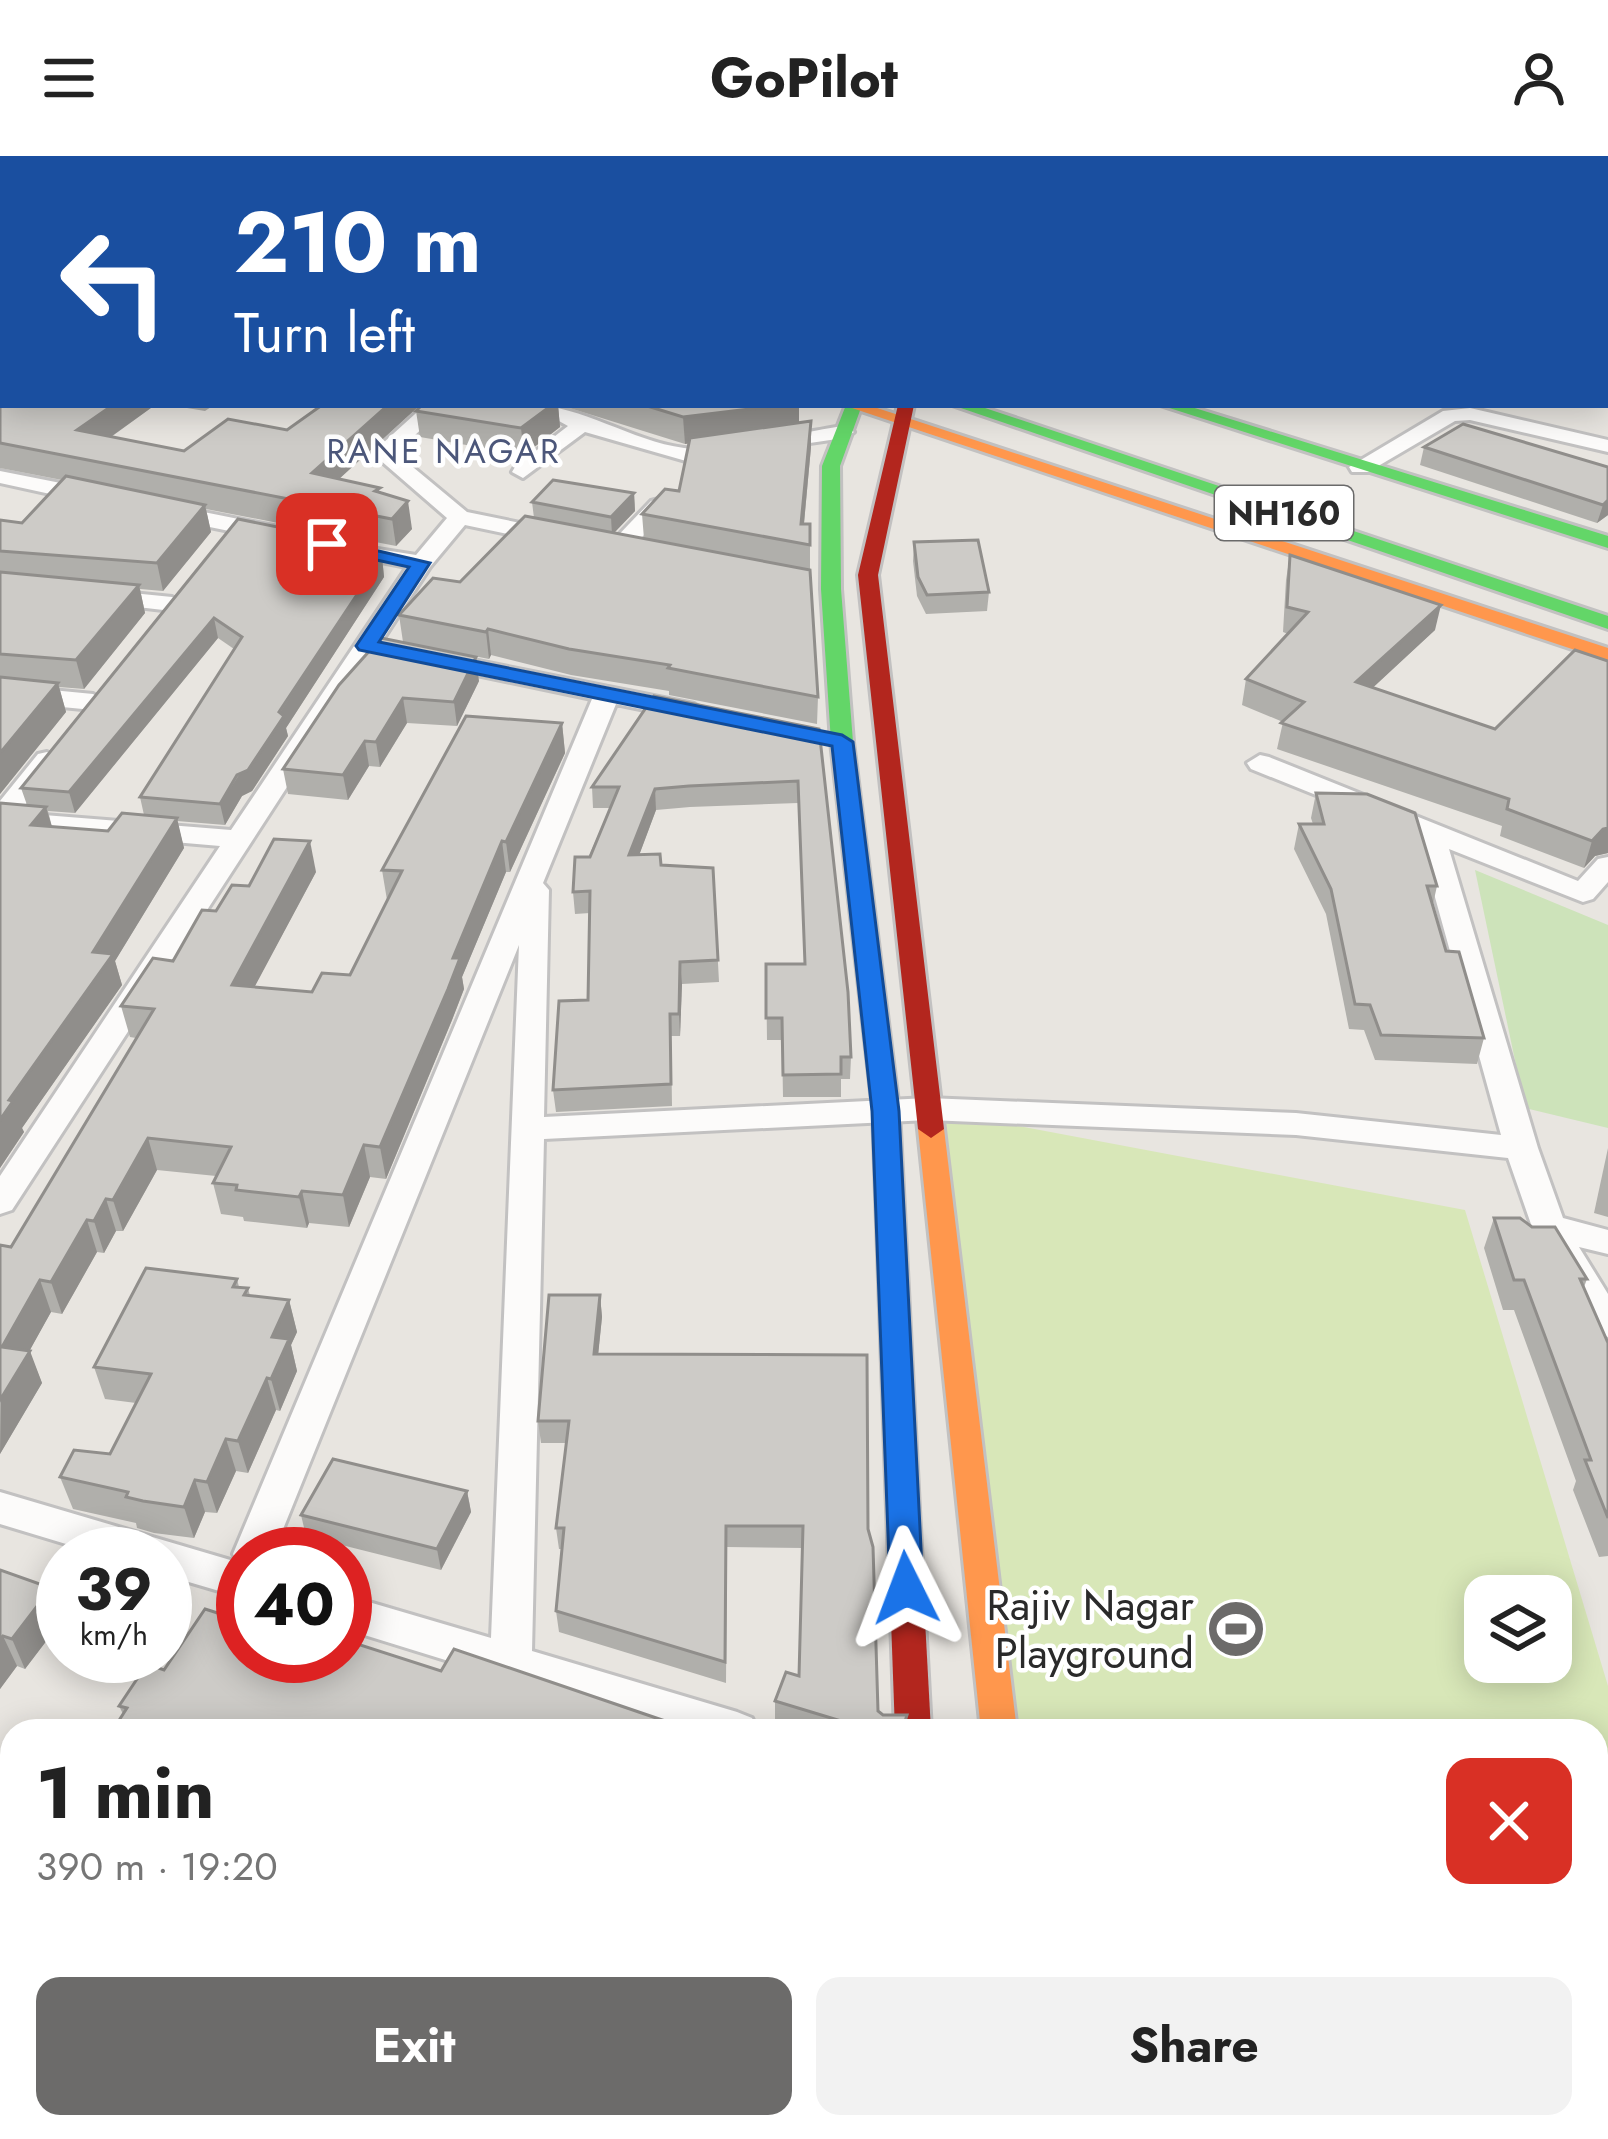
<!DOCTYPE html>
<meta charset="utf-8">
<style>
body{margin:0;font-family:Jost,sans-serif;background:#f2f2f2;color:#222;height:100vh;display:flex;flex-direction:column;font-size:45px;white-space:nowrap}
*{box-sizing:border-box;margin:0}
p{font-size:39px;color:#767676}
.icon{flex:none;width:66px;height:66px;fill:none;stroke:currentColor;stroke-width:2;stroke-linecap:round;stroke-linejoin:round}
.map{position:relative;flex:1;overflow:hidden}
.side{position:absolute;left:0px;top:1563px;width:1608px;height:420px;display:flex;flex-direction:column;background:#fff;border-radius:36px 36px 0 0;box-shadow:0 6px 30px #0003}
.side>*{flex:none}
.top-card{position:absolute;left:0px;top:0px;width:1608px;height:252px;box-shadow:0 6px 30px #0003;background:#1a4fa0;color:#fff;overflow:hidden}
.fabs{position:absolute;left:1464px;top:1419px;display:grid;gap:24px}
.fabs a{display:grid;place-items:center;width:108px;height:108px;border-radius:24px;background:#fff;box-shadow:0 6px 30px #0003;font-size:60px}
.speed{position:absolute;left:36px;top:1371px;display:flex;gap:24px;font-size:60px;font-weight:700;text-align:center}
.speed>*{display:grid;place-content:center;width:156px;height:156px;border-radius:50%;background:#fff;box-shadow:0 6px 30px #0003;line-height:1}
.speed small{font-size:30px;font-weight:400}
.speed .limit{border:18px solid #d22;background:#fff;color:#111}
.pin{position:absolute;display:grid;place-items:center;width:102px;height:102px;color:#fff;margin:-51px;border-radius:24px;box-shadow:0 6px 18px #0006}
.me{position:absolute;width:132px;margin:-66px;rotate:357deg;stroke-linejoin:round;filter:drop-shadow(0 0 9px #0008)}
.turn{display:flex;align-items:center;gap:42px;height:252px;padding:0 36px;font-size:54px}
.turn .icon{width:156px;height:156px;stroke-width:2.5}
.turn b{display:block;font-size:84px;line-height:102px}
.round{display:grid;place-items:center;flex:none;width:126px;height:126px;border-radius:24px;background:#f2f2f2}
.overview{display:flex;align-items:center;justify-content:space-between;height:204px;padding:0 36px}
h1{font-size:72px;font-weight:700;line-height:90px}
.button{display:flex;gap:24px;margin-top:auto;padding:24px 36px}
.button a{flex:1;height:138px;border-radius:24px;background:#6c6b6a;color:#fff;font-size:48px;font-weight:700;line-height:138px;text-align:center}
.button a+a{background:#f2f2f2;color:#222}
header{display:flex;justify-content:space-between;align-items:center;height:156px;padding:0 36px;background:#fff;font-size:54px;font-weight:700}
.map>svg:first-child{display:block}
.green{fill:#cde3ba}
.pitch{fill:#d8e7b8;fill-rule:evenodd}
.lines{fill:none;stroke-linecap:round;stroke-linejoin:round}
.street-casing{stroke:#c2c1c1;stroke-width:6}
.fast-casing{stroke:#c2c1c1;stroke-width:6}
.slow-casing{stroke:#c2c1c1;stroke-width:6}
.jam-casing{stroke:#c2c1c1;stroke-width:6}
.street{fill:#fcfbfa;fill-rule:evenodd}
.fast{fill:#63d668;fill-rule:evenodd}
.slow{fill:#ff974d;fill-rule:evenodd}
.jam{fill:#b3261e;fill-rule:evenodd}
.wall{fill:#b0afab;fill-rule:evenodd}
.shaded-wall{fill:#908e8b}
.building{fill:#cdcbc7;stroke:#908e8b;stroke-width:3}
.route{fill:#1a73e8;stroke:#114b97;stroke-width:3}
.labels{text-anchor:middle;stroke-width:9;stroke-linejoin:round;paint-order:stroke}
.far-neighbourhood-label{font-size:33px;letter-spacing:3px;fill:#4c577a;stroke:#fff}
.shield{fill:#fff;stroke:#6a6a6a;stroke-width:3}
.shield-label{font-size:33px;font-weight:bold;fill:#2a2a2a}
.near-poi-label{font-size:42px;fill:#2a2a2a;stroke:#fff;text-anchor:end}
</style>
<header><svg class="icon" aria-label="menu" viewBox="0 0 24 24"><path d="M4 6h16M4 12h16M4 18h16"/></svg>GoPilot<svg class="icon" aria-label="person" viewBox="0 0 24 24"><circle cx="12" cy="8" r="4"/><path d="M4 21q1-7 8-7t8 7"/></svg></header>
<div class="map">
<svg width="1608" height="1983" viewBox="0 0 1608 1983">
<rect width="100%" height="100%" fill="#e8e5e0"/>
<polygon class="green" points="1475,714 1608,769 1608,972 1525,952"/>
<path class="pitch" d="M 928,953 L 1465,1054 L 1608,1530 L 1608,1983 L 1046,1983 L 1044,1971 L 1596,1971 L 1596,1575 L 999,1575 ZM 1485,1440 L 1551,1440 L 1551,1506 L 1485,1506 Z"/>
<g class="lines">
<g class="street-casing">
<g id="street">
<polygon points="790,0 814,0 816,3 792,3"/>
<polygon points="1605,68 1608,69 1608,79 1605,78"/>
<polygon points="3,158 3,171 0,172 0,159"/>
<polygon points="1605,217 1608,218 1608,230 1605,229"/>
<polygon points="425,249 447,249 396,297 467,356 564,376 567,381 556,388 465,369 430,411 12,1054 0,1058 0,1020 220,690 0,671 0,645 38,598 47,596 60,604 19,657 231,674 407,411 320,394 320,384 416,399 447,362 372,297"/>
<path d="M 530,249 C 582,249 631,285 684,292 C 717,296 806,275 844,270 L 854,276 L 844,282 L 686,305 L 585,276 L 523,322 L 512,316 L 515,311 L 568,270 Z"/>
<polygon points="1470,252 1608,284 1608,296 1470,264 1455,265 1368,316 1352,316 1349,311 1443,255"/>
<polygon points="0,315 96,334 107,341 96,348 0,327"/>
<polygon points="659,343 667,345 667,355 625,399 609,399 609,389 651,345"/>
<polygon points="164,348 278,371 289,378 278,385 156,360 156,350"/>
<polygon points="102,434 172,441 184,448 172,455 94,446 94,436"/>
<polygon points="433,496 694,548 707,556 694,564 616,548 543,727 549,734 544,961 928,942 1296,957 1501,979 1418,680 1251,613 1247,607 1260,599 1269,601 1578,725 1598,703 1608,701 1608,726 1593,743 1583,746 1449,693 1538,992 1563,1062 1608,1074 1608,1098 1579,1091 1608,1138 1608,1181 1595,1177 1532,1071 1508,1002 1296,979 928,964 544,983 532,1495 737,1556 752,1562 758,1575 675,1575 345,1473 345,1439 491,1482 519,789 273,1398 243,1398 243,1442 165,1419 165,1398 99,1398 0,1368 0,1336 237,1406 233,1398 592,543 424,508 421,503"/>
<polygon points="0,529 93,538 106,546 93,554 0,545"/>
</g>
</g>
<g class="fast-casing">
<g id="fast">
<polygon points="247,0 267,0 270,3 250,3"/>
<polygon points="1001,0 1015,0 1000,3"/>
<polygon points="846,249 862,249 840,310 841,433 853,586 899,954 919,1353 914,1362 903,1366 892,1362 887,1353 873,954 831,586 821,433 822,310"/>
<polygon points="952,249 976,249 1608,460 1608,473"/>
<polygon points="1160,249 1185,249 1608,380 1608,392"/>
<polygon points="930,1971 970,1971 971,1983 931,1983"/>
<polygon points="1024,1971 1064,1971 1066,1983 1026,1983"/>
</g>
</g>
<g class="slow-casing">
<g id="slow">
<polygon points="171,0 189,0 192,3 174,3"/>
<polygon points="312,0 331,0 334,3 315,3"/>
<polygon points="843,249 868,249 1608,492 1608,505"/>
<polygon points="931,964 944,973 1017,1575 981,1575 918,973"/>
</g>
</g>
<g class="jam-casing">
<g id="jam">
<polygon points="394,0 414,0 417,3 397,3"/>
<polygon points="898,249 914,249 878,419 944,973 931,982 918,973 858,419"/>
<polygon points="903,1340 914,1344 919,1353 931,1575 895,1575 887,1353 892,1344"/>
</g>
</g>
<use href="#street" class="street"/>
<use href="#fast" class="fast"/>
<use href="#slow" class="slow"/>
<use href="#jam" class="jam"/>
</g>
<g class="wall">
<polygon points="461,0 516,0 507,3 470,3"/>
<polygon points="3,91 3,144 0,144 0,93"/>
<polygon points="0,174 3,249 155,249 111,281 184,295 420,249 339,323 380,337 412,373 396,390 206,353 211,376 163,435 140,433 145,457 84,533 59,531 66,556 0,638 0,364 22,367 62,324 0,312"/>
<polygon points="169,249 214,249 205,255"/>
<polygon points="422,249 558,249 560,271 524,299 420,281 416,255"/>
<polygon points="560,249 799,249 799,267 811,291 804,368 810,368 810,414 818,541 817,568 669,539 669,535 571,519 491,499 489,503 403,486 399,459 460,426 534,362 532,346 634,337 635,355 614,377 644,383 642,358 679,335 689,287 685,288"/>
<polygon points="1424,291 1608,311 1608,359 1597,367 1420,309"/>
<path d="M 238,363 L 382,401 L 384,421 L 286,572 L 288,580 L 252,635 L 242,640 L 225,669 L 177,665 L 184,692 L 115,805 L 122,829 L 22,972 L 24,976 L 0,1012 L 0,647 L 27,649 L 21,632 ZM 218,482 L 234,493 L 140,641 L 144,659 L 108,675 L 52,671 L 48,655 L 75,657 Z"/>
<polygon points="914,386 989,436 987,455 926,458 917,440 913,405"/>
<polygon points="1290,399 1435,474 1372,532 1495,573 1608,505 1608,697 1595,700 1584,712 1500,680 1502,670 1277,593 1283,566 1242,549 1246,523 1288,478 1283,476 1286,424"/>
<polygon points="479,525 457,570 407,567 380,611 369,610 348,644 288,638 283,613 339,529"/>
<polygon points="562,567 565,597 510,716 506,716 462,821 464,833 452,864 386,1023 370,1021 349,1071 309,1067 307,1072 244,1065 243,1061 221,1058 213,1027 216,1020 157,1014 123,1075 116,1075 104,1097 97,1096 62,1158 51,1156 29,1195 42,1227 0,1298 0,1089 11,1091 136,882 130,881 121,850 173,805 216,755 249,730 316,716 254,831 312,836 350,819 387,744 382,714"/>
<polygon points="819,573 851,901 850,923 841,923 841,941 783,941 782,884 767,884 766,808 805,808 798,647 690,651 656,654 639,699 661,709 713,712 719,826 682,828 680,880 671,880 672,950 556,956 553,934 588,844 590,757 575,758 573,736 610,652 593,652 592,631"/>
<polygon points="1316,637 1437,730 1433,748 1446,795 1484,882 1477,908 1375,904 1364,874 1349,873 1326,758 1294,693 1299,668 1313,668 1311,662"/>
<polygon points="1608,992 1608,1061 1594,1057"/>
<polygon points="1494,1062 1587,1123 1584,1131 1608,1187 1608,1400 1599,1401 1573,1334 1576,1325 1514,1154 1503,1154 1484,1092"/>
<polygon points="237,1123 239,1131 248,1132 250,1140 289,1144 297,1176 291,1189 297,1215 280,1255 276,1254 248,1317 236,1315 217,1357 205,1356 194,1382 154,1377 137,1372 136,1367 73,1353 60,1321 110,1298 136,1247 105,1243 94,1211"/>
<polygon points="600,1139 602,1161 598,1198 868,1373 878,1555 906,1575 805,1575 775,1566 775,1545 799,1520 803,1392 727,1391 726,1527 559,1476 556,1455 562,1393 559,1393 556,1372 566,1287 541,1287 538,1265"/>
<polygon points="467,1335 471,1356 441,1414 306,1380 301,1359"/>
<polygon points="0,1414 51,1432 63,1460 63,1463 25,1513 17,1510 0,1533"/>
<polygon points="243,1500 441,1515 668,1566 669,1575 121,1575 118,1566 123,1558 119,1550 164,1514"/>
<polygon points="12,1616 12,1749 0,1745 0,1632"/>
<polygon points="0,1809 12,1971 325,1971 323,1974 330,1977 333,1983 0,1983"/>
<polygon points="623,1971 806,1971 802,1983 661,1983"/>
</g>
<g class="shaded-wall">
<polygon points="488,0 516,0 507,3 488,3"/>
<polygon points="113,249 155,249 84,300 77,274"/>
<polygon points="388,249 420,249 316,344 312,317"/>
<polygon points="552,249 558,249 560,271 524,299 521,272"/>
<polygon points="784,249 799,249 799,273 685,288 683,261"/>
<polygon points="811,265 811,291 802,388 801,368"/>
<polygon points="634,337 635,355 612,379 611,361"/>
<polygon points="1608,344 1608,359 1597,367 1603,349"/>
<polygon points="408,345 412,373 396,390 392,363"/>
<polygon points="205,349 211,376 163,435 157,407"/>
<polygon points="372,390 375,409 361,399"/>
<polygon points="382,401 384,421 286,572 288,580 252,635 242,640 225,669 220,648"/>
<polygon points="139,429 145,457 84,533 76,504"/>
<polygon points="1441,449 1435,474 1351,552 1356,526"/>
<polygon points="214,462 218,482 75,657 69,636"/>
<polygon points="488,473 491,499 489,503 486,476"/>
<polygon points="476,501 479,525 457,570 454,546"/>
<polygon points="58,527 66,556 0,638 0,597"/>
<polygon points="403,542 407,567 380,611 376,586"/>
<polygon points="562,567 565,597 510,716 506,686"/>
<polygon points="365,585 369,610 348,644 343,619"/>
<polygon points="655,633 656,654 631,721 629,699"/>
<polygon points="46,651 55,681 31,669"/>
<polygon points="177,662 184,692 115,805 122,829 22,972 24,976 0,1012 0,964 9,944 93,796"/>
<polygon points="1608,672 1608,697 1595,700 1584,712 1592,685 1603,673"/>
<polygon points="310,685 316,716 239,860 232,829"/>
<polygon points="502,685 506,716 462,821 464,833 452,864 386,1023 380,991 453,802"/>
<polygon points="680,806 682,828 680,880 679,858"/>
<polygon points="148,982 157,1014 123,1075 113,1044"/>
<polygon points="364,989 370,1021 349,1071 343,1039"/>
<polygon points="302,1035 309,1067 307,1072 299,1041"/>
<polygon points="106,1043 116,1075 104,1097 94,1065"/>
<polygon points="87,1064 97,1096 62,1158 51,1126"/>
<polygon points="40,1124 51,1156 25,1203 30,1195 42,1227 0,1298 2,1191"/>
<polygon points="600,1139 602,1161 596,1220 594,1198"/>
<polygon points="289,1144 297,1176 291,1189 297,1215 280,1255 271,1223 272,1181"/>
<polygon points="267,1222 276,1254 248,1317 238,1285"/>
<polygon points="226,1283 236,1315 217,1357 207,1326"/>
<polygon points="195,1324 205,1356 194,1382 184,1351"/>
<polygon points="467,1335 471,1356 441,1414 437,1393"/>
<polygon points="51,1432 63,1463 25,1513 12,1483"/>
<polygon points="3,1480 17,1510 0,1533 0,1485"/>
<polygon points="798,1971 806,1971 802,1983 795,1983"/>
</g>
<g class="building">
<polygon points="3,91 3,121 0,121 0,93"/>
<polygon points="0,174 3,174 3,249 113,249 77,274 184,295 228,263 287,274 322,249 388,249 312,317 380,332 375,335 408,345 392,363 0,287"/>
<polygon points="422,249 552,249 521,272 416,255"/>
<polygon points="644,249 784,249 683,261"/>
<polygon points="811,265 801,368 810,368 810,389 642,358 665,333 679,335 690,282"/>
<polygon points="1463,268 1608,311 1608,344 1603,349 1424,291"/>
<polygon points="66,320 205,349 157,407 0,395 0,364 22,367"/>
<polygon points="553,324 634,337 611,361 532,346"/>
<polygon points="525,360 810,414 818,541 668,512 670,509 569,493 488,473 486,476 399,459 433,422 460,426"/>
<polygon points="238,363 372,390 361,399 382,401 279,556 284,560 248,614 237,619 220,648 140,641 242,481 214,462 69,636 21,632"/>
<polygon points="978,384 989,436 927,439 918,421 914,386"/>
<polygon points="1290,399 1441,449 1356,526 1495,573 1575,494 1608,505 1608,672 1603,673 1592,685 1507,653 1509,643 1281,567 1304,546 1246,523 1308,456 1287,451"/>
<polygon points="0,416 139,429 76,504 0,498"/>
<polygon points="381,482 476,501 454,546 403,542 376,586 365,585 343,619 283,613 339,529"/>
<polygon points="0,521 58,527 0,597"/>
<polygon points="654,540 819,573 848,836 851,901 841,901 841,918 783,919 782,862 766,862 766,808 805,808 798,625 689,630 655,633 629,699 660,698 661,709 713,712 718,804 680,806 679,858 670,858 671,928 553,934 559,845 588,844 590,735 573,736 575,701 590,701 619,631 592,631"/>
<polygon points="466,560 562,567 506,686 502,685 453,802 460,802 448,833 380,991 364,989 343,1039 302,1035 299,1041 236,1034 237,1029 213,1027 231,991 148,982 113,1044 106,1043 94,1065 87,1064 51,1126 40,1124 2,1191 30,1195 0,1244 0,1089 11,1091 154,853 121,850 153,802 173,805 202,754 216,755 232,729 249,730 274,683 310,685 232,829 312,836 322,817 350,819 402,715 382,714"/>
<polygon points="1316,637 1367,638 1415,657 1437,730 1427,730 1446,795 1459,796 1484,882 1381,879 1370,849 1355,848 1331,733 1299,668 1324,668"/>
<polygon points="0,647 46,651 31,669 108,675 122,657 177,662 93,796 113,798 9,944 13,945 0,964"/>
<polygon points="1494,1062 1520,1062 1532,1071 1555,1071 1587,1123 1580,1123 1608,1187 1608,1362 1585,1304 1591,1304 1524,1124 1514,1124"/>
<polygon points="146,1112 237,1123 233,1131 248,1132 244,1139 289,1144 272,1181 289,1183 271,1223 267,1222 238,1285 226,1283 207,1326 195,1324 184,1351 143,1345 126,1341 128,1336 60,1321 74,1294 110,1298 151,1218 94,1211"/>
<polygon points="549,1139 600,1139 594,1198 867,1199 868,1373 873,1391 878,1555 883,1559 907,1559 902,1575 874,1575 775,1545 786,1516 799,1520 803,1370 726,1370 725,1506 556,1455 564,1372 556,1372 569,1265 538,1265"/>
<polygon points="333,1303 467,1335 437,1393 301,1359"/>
<polygon points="0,1414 51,1432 12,1483 3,1480 0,1485"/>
<polygon points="205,1453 243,1465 243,1500 345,1500 345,1484 441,1515 454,1493 668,1566 664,1575 131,1575 134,1572 118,1566 127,1552 119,1550 147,1508 164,1514"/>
<polygon points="12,1616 12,1726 0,1722 0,1632"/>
<polygon points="0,1809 12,1814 12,1970 0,1965"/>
<polygon points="14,1971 317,1971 330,1977 327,1983 43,1983"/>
<polygon points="702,1971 798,1971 795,1983 725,1983 727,1979"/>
</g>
<polygon class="route" points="327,383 430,407 379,486 842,579 853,586 899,955 923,1432 918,1442 906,1446 894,1442 890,1432 872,955 832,590 359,494 356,490 409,411 321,392 318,388"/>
<defs>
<g id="stadium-disc" transform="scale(3)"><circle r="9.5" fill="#6c6b6a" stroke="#fff"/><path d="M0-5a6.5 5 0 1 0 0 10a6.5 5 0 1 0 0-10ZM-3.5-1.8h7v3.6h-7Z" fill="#fff"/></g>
</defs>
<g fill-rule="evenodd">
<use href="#stadium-disc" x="1236" y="1473"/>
</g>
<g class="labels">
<g class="far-neighbourhood-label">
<text x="444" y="307">RANE NAGAR</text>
</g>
<rect class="shield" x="1215" y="330" width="138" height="54" rx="9"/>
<g class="shield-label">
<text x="1284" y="369">NH160</text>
</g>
<g class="near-poi-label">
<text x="1194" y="1464">Rajiv Nagar<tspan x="1194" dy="48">Playground</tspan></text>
</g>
</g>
</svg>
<div class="fabs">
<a><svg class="icon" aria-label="layers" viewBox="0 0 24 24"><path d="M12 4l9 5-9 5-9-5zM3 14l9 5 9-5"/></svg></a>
</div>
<div class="speed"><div>39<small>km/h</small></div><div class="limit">40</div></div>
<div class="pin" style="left:327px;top:388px;background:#d93025"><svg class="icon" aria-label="arrive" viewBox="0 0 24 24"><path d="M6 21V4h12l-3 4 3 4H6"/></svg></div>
<svg class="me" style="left:906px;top:1432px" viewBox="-20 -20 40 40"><path d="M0-17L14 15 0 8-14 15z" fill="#1a73e8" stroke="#fff" stroke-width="4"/></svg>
<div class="top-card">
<div class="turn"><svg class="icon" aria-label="left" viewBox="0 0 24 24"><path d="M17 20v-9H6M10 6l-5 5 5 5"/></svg><div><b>210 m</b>Turn left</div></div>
</div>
<section class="side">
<div class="overview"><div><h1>1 min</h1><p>390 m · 19:20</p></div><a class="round" style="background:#d93025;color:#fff"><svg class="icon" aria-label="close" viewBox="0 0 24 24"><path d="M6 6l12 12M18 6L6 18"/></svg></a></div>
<div class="button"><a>Exit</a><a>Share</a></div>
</section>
</div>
